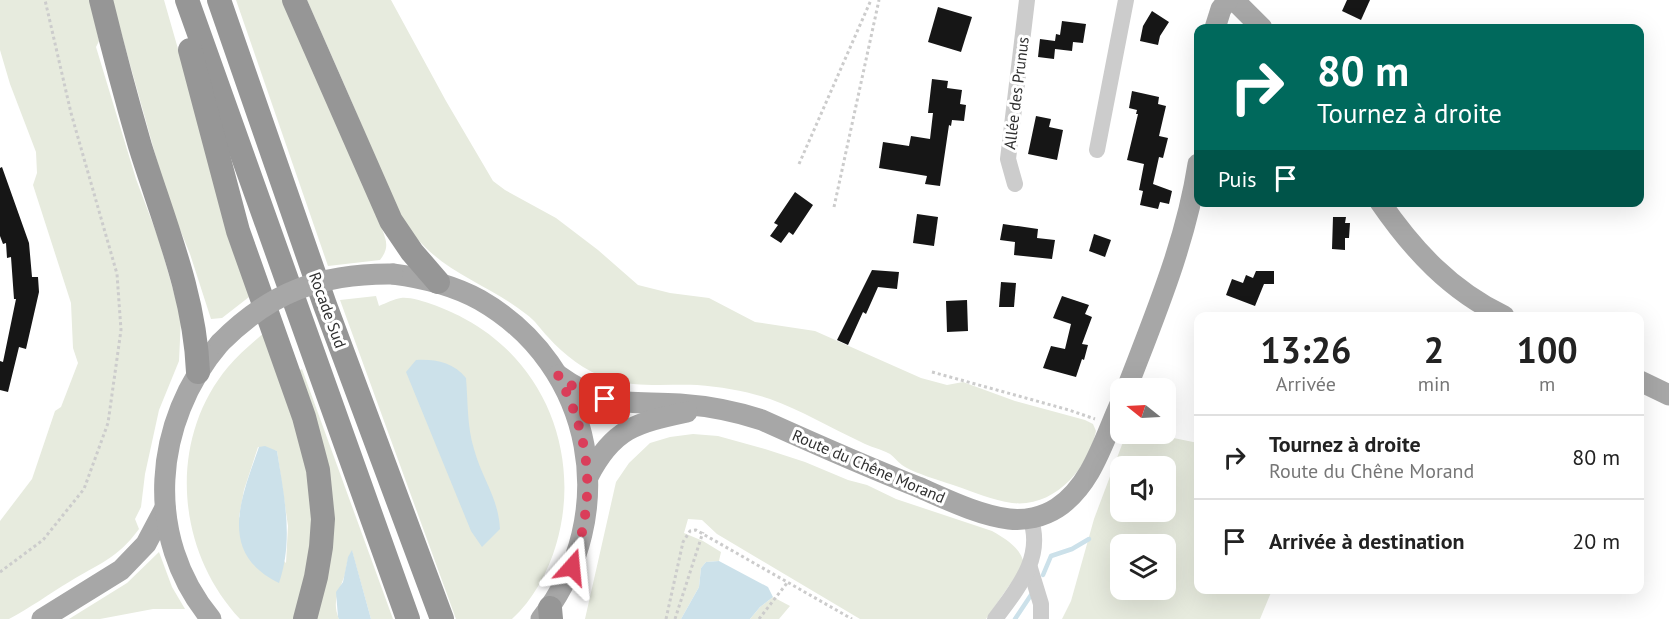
<!DOCTYPE html>
<html lang="fr">
<meta charset="utf-8">
<style>
body{margin:0;font-family:"PT Sans",sans-serif;background:#f2f2f2;color:#222;height:100vh;display:flex;flex-direction:column;font-size:22px;white-space:nowrap}
*{box-sizing:border-box;margin:0}
p{font-size:20px;color:#767676}
.icon{flex:none;width:33px;height:33px;fill:none;stroke:currentColor;stroke-width:2;stroke-linecap:round;stroke-linejoin:round}
.map{position:relative;flex:1;overflow:hidden}
.sheet{position:absolute;left:1194px;top:312px;width:450px;height:282px;display:flex;flex-direction:column;background:#fff;border-radius:12px;box-shadow:0 6px 24px #0002}
.sheet>*{flex:none}
.hud{position:absolute;left:1194px;top:24px;width:450px;height:183px;border-radius:12px;box-shadow:0 6px 24px #0002;background:#00695c;color:#fff;overflow:hidden}
.needle{width:39px;rotate:288deg}
.controls{position:absolute;left:1110px;top:378px;display:grid;gap:12px}
.controls a{display:grid;place-items:center;width:66px;height:66px;border-radius:12px;background:#fff;box-shadow:0 6px 24px #0002;font-size:30px}
.pin{position:absolute;display:grid;place-items:center;width:51px;height:51px;color:#fff;margin:-26px;border-radius:12px;box-shadow:0 3px 9px #0006}
.me{position:absolute;width:66px;margin:-33px;rotate:18deg;stroke-linejoin:round;filter:drop-shadow(0 0 4px #0008)}
.turn{display:flex;align-items:center;gap:21px;height:126px;padding:0 24px;font-size:27px}
.turn .icon{width:78px;height:78px;stroke-width:2.5}
.turn b{display:block;font-size:42px;line-height:51px}
.then{display:flex;align-items:center;height:57px;padding:0 24px;background:#0003;gap:12px;font-size:22px}
.eta{display:flex;justify-content:space-evenly;align-items:center;height:102px;text-align:center}
.eta b{font-size:36px;font-weight:700;line-height:42px}
ul{padding:0;list-style:none}
li{display:flex;align-items:center;gap:18px;height:84px;padding:0 24px;border-top:2px solid #e0e0e0}
li div{flex:1}
li b{display:block;font-size:22px}
li em{font-style:normal}
.map>svg:first-child{display:block}
.green{fill:#e7ebde;fill-rule:evenodd}
.water{fill:#cce1ea}
.lines{fill:none;stroke-linecap:round;stroke-linejoin:round}
.stream{stroke:#cce1ea;stroke-width:4.5}
.building{fill:#161616}
.path{stroke:#ccc;stroke-width:3;stroke-dasharray:3 3;stroke-linecap:butt}
.minor{stroke:#ccc;stroke-width:16}
.major{stroke:#a7a7a7;stroke-width:21}
.highway{stroke:#969696;stroke-width:24}
.major-bridge{stroke:#a7a7a7;stroke-width:21}
.route{stroke:#da3e5a;stroke-width:10;stroke-dasharray:0 18}
.labels{text-anchor:middle;stroke-width:6;stroke-linejoin:round;paint-order:stroke}
.street-label{font-size:16px;fill:#2f2f2f;stroke:#fff}
</style>
<div class="map">
<svg width="1669" height="619" viewBox="0 0 1669 619">
<rect width="100%" height="100%" fill="#fff"/>
<g class="green">
<path d="M 0,0 L 90,0 L 99,41 L 96,47 L 136,179 L 159,240 L 181,318 L 179,361 L 159,410 L 145,474 L 141,507 L 135,519 L 139,529 C 117,559 98,564 69,582 C 49,594 30,608 9,619 L 0,619 L 0,521 L 32,479 L 55,411 L 61,407 L 78,363 L 73,348 L 71,303 L 33,185 L 37,173 L 36,152 L 10,84 L 0,50 Z"/>
<polygon points="112,0 164,0 249,297 222,318 211,319 190,254 168,200"/>
<path d="M 236,0 L 286,0 L 382,229 C 387,242 389,248 380,260 L 328,266 Z"/>
<path d="M 307,0 L 391,0 L 446,101 L 493,181 L 505,190 L 556,218 L 598,250 L 638,285 L 670,293 L 709,298 L 755,322 L 815,331 L 921,378 L 947,385 L 963,382 L 1015,401 L 1085,420 L 1093,424 L 1096,431 C 1088,469 1054,508 1012,503 C 993,500 973,492 956,486 C 942,481 913,473 902,465 C 898,462 894,457 890,454 C 881,449 870,447 861,442 C 831,428 801,410 770,399 C 746,391 722,387 697,385 C 667,384 637,388 608,379 C 585,371 564,355 548,337 C 541,330 535,320 526,314 C 495,289 454,276 425,247 C 393,216 381,171 364,131 C 346,87 326,44 307,0 Z"/>
<path d="M 376,296 L 379,306 C 386,303 394,299 401,298 C 416,296 451,311 465,319 C 547,363 582,458 556,545 C 548,572 533,600 512,619 L 456,619 L 340,300 Z"/>
<path d="M 265,332 C 287,396 315,464 312,533 C 311,559 301,592 296,619 L 240,619 C 176,551 167,440 228,367 C 239,354 252,343 265,332 ZM 258,447 L 277,451 L 288,526 L 286,563 L 239,517 L 244,490 Z"/>
<path d="M 302,369 L 393,619 L 371,619 L 352,551 C 347,558 347,565 345,574 C 340,591 331,600 339,619 L 312,619 L 323,577 L 295,372 Z"/>
<path d="M 693,434 L 718,436 L 765,449 L 805,462 L 848,480 L 867,485 L 896,499 L 992,531 C 1006,539 1021,548 1024,564 L 986,619 L 860,619 L 717,534 L 702,520 L 688,519 L 684,533 L 703,541 L 721,552 L 719,561 L 706,562 L 701,568 L 699,587 L 681,619 L 585,619 L 616,482 L 629,463 L 650,443 L 670,437 Z"/>
<path d="M 1126,434 L 1154,434 L 1198,443 L 1198,590 L 1272,590 L 1260,619 L 1062,619 L 1071,601 L 1094,519 ZM 1120,466 L 1166,466 L 1166,512 L 1120,512 ZM 1120,544 L 1166,544 L 1166,590 L 1120,590 Z"/>
<polygon points="159,552 172,587 185,609 153,609 100,619 69,619 127,583"/>
<polygon points="773,597 790,606 779,619 750,619 760,607"/>
</g>
<g class="water">
<path d="M 416,360 C 435,359 453,362 466,378 C 468,401 467,427 474,449 C 482,479 498,496 500,529 L 482,547 L 471,531 L 406,372 Z"/>
<path d="M 265,446 L 277,451 C 284,495 294,540 279,583 C 217,553 241,498 259,447 Z"/>
<polygon points="352,550 371,619 339,619 338,617 336,592 343,582 348,557"/>
<polygon points="719,561 768,587 773,597 760,607 750,619 681,619 699,587 701,568 706,562"/>
</g>
<g class="lines">
<g class="stream">
<polyline points="1043,575 1051,556 1072,549 1089,539"/>
<polyline points="1015,619 1031,595"/>
</g>
</g>
<g class="building">
<polygon points="1347,0 1370,0 1361,20 1342,11"/>
<polygon points="938,7 972,17 961,52 928,42"/>
<polygon points="1152,11 1169,22 1160,36 1158,45 1140,41 1143,26"/>
<polygon points="1062,21 1086,24 1083,43 1073,42 1072,51 1055,49 1054,59 1038,57 1040,39 1055,41 1056,34 1060,35"/>
<polygon points="932,79 948,81 947,88 962,90 960,104 966,105 964,121 952,120 951,126 949,125 940,186 925,184 927,176 879,168 883,142 909,146 911,136 930,139 933,113 928,113"/>
<polygon points="1132,91 1159,97 1158,104 1166,106 1159,136 1168,138 1163,158 1159,157 1153,184 1172,191 1169,204 1160,202 1158,209 1140,205 1143,191 1139,190 1144,164 1127,160 1138,114 1136,114 1137,110 1129,108"/>
<polygon points="1036,116 1051,119 1049,127 1063,130 1057,160 1028,154"/>
<polygon points="2,167 29,243 32,277 38,277 39,292 26,349 19,347 8,392 0,390 0,361 3,362 16,299 14,299 11,257 7,258 6,243 3,244 0,236 0,168"/>
<polygon points="795,192 813,205 793,235 789,232 781,243 770,236 778,225 774,223"/>
<polygon points="917,214 938,217 934,246 913,243"/>
<polygon points="1333,217 1346,217 1345,223 1350,223 1349,238 1345,238 1345,250 1332,249"/>
<polygon points="1003,224 1038,229 1037,238 1055,240 1052,259 1014,255 1015,242 1000,240"/>
<polygon points="1094,234 1111,240 1105,257 1089,251"/>
<polygon points="872,270 899,272 897,289 878,287 866,314 863,312 848,345 837,340"/>
<polygon points="1256,271 1274,271 1274,284 1264,284 1255,306 1226,295 1232,279 1243,283 1246,275 1253,278"/>
<polygon points="1001,282 1016,283 1014,307 999,307"/>
<polygon points="1062,296 1089,305 1085,314 1092,317 1082,344 1088,345 1084,360 1082,359 1076,377 1043,368 1051,346 1065,349 1071,324 1053,318"/>
<polygon points="967,300 968,331 947,332 946,301"/>
</g>
<g class="lines">
<g class="path">
<polyline points="799,164 871,0"/>
<polyline points="834,207 879,0"/>
<polyline points="932,372 1069,410 1095,419"/>
<polyline points="0,572 43,540 84,489 108,423 121,330 117,274 71,113 45,0"/>
<polyline points="666,619 683,542 690,531 696,530 852,619"/>
<polyline points="675,619 703,532"/>
<polyline points="759,619 787,583"/>
</g>
<g class="minor">
<polyline points="1097,150 1126,0"/>
<polyline points="1015,184 1008,159 1027,0"/>
<polyline points="1030,568 1041,604 1041,619"/>
<path d="M 995,619 C 1017,589 1045,557 1030,518"/>
</g>
<g class="major">
<polyline points="1234,0 1262,28"/>
<polyline points="1215,28 1221,9 1228,0"/>
<path d="M 1380,202 C 1413,250 1451,291 1504,316"/>
<path d="M 393,274 C 424,278 453,285 480,300 C 595,366 622,515 541,619"/>
<path d="M 558,375 C 605,409 627,401 680,404 C 708,406 735,411 762,420 C 813,443 865,466 918,487 C 946,499 978,515 1009,519 C 1025,521 1043,517 1057,508 C 1092,485 1104,439 1120,404"/>
<polyline points="1640,381 1669,395"/>
<path d="M 1127,388 C 1155,315 1186,242 1198,164"/>
<path d="M 588,477 C 613,428 636,423 687,412"/>
<polyline points="42,619 121,570 146,544 165,508"/>
<path d="M 211,619 C 143,537 153,421 220,343"/>
</g>
<g class="highway">
<path d="M 101,0 C 113,49 126,98 140,146 C 163,220 195,294 198,372"/>
<polyline points="187,0 408,619"/>
<polyline points="219,0 325,305 442,619"/>
<polyline points="294,0 391,221 412,252 438,282"/>
<polyline points="190,50 238,231 304,417 318,470 323,519 321,547 316,577 305,619"/>
<polyline points="550,608 551,619"/>
</g>
<path class="major-bridge" d="M 220,343 C 270,292 322,273 393,274"/>
</g>
<g class="lines">
<path class="route" d="M 572,567 C 596,499 592,440 558,375 L 575,388 L 605,399"/>
</g>
<g class="labels">
<g class="street-label">
<text transform="translate(1016 93) rotate(-83)" y="6">Allée des Prunus</text>
<text transform="translate(328 310) rotate(70)" y="6">Rocade Sud</text>
<text transform="translate(869 466) rotate(23)" y="6">Route du Chêne Morand</text>
</g>
</g>
</svg>
<div class="controls">
<a><svg class="needle" viewBox="-14 -14 28 28"><path d="M0-13l5 13h-10z" fill="#e53935"/><path d="M0 13l5-13h-10z" fill="#767676"/></svg></a>
<a><svg class="icon" aria-label="sound" viewBox="0 0 24 24"><path d="M4 9h4l5-4v14l-5-4H4zM17 9q2 3 0 6"/></svg></a>
<a><svg class="icon" aria-label="layers" viewBox="0 0 24 24"><path d="M12 4l9 5-9 5-9-5zM3 14l9 5 9-5"/></svg></a>
</div>
<div class="pin" style="left:605px;top:399px;background:#d93025"><svg class="icon" aria-label="arrive" viewBox="0 0 24 24"><path d="M6 21V4h12l-3 4 3 4H6"/></svg></div>
<svg class="me" style="left:572px;top:567px" viewBox="-20 -20 40 40"><path d="M0-17L14 15 0 8-14 15z" fill="#da3e5a" stroke="#fff" stroke-width="4"/></svg>
<div class="hud">
<div class="turn"><svg class="icon" aria-label="right" viewBox="0 0 24 24"><path d="M7 20v-9h11M14 6l5 5-5 5"/></svg><div><b>80 m</b>Tournez à droite</div></div>
<div class="then">Puis<svg class="icon" aria-label="arrive" viewBox="0 0 24 24"><path d="M6 21V4h12l-3 4 3 4H6"/></svg></div>
</div>
<section class="sheet">
<div class="eta">
<div><b>13:26</b><p>Arrivée</p></div>
<div><b>2</b><p>min</p></div>
<div><b>100</b><p>m</p></div>
</div>
<ul>
<li><svg class="icon" aria-label="right" viewBox="0 0 24 24"><path d="M7 20v-9h11M14 6l5 5-5 5"/></svg><div><b>Tournez à droite</b><p>Route du Chêne Morand</p></div><em>80 m</em></li>
<li><svg class="icon" aria-label="arrive" viewBox="0 0 24 24"><path d="M6 21V4h12l-3 4 3 4H6"/></svg><div><b>Arrivée à destination</b></div><em>20 m</em></li>
</ul>
</section>
</div>
